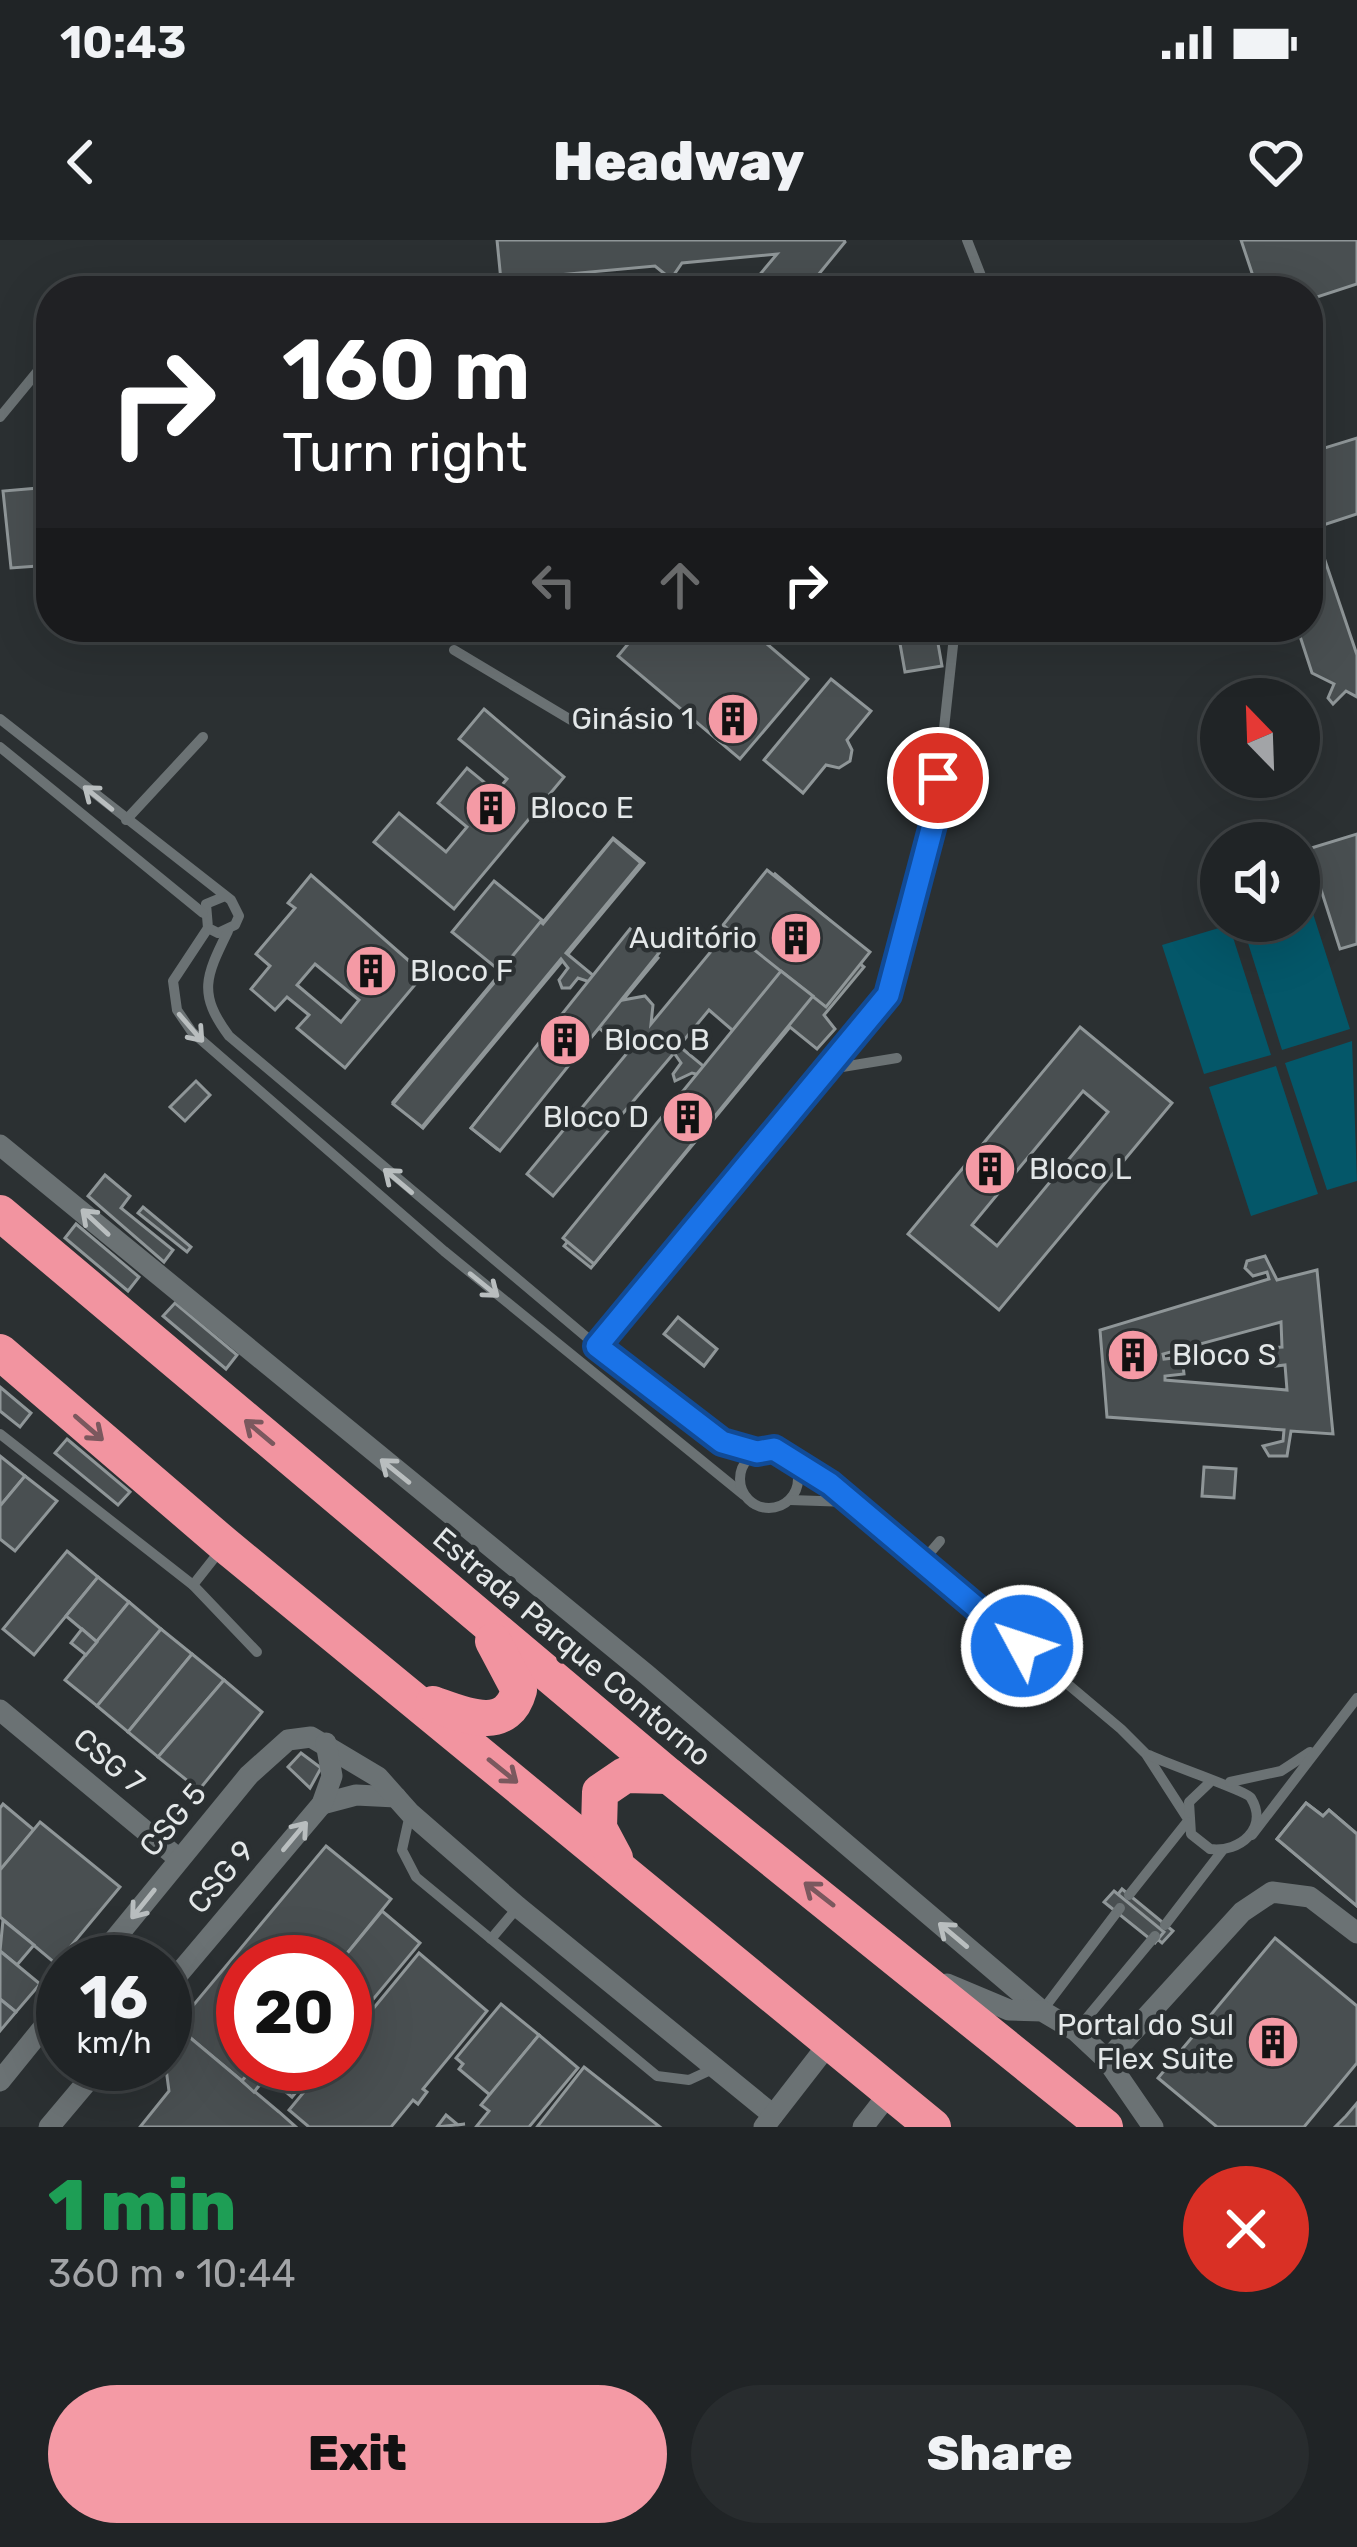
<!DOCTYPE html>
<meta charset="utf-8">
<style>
body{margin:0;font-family:Rubik,sans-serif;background:#282c2e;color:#f1f3f6;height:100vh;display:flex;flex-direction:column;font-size:45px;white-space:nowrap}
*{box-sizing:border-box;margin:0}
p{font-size:39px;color:#a2a4a7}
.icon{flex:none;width:66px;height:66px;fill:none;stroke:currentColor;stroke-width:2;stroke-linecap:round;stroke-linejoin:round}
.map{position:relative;height:1887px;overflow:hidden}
.side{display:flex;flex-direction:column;background:#202426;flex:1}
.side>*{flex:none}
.banner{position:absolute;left:36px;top:36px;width:1287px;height:366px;border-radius:48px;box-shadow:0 12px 48px #0002,0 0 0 3px #3d4143;background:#202124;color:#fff;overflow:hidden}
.needle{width:78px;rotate:337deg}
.fabs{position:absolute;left:1200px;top:438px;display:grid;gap:24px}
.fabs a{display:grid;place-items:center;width:120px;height:120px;border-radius:50%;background:#202426;box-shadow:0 12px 48px #0002,0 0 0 3px #3d4143;font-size:60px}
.speed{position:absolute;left:36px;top:1695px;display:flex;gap:24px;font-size:60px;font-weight:700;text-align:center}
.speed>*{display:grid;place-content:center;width:156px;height:156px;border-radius:50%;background:#202426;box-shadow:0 12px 48px #0002,0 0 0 3px #3d4143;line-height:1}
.speed small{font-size:30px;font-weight:400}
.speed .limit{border:18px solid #d22;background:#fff;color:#111}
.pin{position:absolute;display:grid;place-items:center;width:102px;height:102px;color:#fff;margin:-51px;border:6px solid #fff;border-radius:50%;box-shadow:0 3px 12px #0007}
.me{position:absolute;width:132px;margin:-66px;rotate:310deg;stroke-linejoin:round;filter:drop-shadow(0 0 9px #0008)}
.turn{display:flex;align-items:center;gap:42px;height:252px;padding:0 48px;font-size:54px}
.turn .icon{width:156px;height:156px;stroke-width:2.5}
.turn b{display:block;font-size:84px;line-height:102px}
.lanes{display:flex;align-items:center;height:114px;padding:0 48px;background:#0003;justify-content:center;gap:60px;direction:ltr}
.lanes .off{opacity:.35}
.round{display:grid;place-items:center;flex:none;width:126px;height:126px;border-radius:63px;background:#282c2e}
.summary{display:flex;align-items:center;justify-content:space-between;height:204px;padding:0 48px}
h1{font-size:72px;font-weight:800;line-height:90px;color:#1e9e55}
.button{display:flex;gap:24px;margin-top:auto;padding:24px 48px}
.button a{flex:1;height:138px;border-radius:72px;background:#f49aa5;color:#111;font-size:48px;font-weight:800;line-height:138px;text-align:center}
.button a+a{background:#282c2e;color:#f1f3f6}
.status{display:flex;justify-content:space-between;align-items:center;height:84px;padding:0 60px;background:#202426;direction:ltr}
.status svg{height:33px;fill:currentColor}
header{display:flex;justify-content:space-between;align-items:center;height:156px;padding:0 48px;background:#202426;font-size:54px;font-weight:800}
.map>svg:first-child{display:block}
.green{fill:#045769}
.building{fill:#494f51;stroke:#8f9698;stroke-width:3;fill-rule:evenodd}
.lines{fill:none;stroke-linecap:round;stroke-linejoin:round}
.lane{stroke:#6b7274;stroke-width:10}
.street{stroke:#6b7274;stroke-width:21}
.highway{stroke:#f294a0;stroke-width:36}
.oneway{stroke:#b9bebf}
.oneway2{stroke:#7b585e}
.route-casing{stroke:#114b97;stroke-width:30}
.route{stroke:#1a73e8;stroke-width:21}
.labels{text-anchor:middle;stroke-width:9;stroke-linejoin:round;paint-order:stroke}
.poi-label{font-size:30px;fill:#e3e7e8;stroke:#2b3032;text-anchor:start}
.street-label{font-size:30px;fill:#e3e7e8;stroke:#2b3032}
</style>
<div class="status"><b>10:43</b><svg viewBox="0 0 49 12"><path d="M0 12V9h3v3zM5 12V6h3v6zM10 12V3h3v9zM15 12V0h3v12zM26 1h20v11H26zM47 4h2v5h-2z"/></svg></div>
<header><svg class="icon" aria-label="back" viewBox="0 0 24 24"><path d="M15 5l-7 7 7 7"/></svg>Headway<svg class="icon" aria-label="heart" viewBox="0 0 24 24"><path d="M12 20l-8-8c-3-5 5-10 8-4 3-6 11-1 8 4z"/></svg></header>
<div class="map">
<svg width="1357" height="1887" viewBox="0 0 1357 1887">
<rect width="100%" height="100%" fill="#2b3032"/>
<g class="green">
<polygon points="1308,658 1350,789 1282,810 1241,681 1299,681 1299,661"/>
<polygon points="1229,685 1271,815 1204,834 1162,705"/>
<polygon points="1352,801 1357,941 1327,950 1285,823"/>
<polygon points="1276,826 1318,954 1251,976 1209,847"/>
</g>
<g class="building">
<polygon points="497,0 844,0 845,2 805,51 746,51 777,14 682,23 671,39 655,26 546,36 547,51 502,51"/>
<polygon points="1241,0 1357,0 1357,44 1308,60 1308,51 1258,51"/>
<circle cx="495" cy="43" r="8"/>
<polygon points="1357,198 1357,274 1314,288 1357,415 1357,457 1346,451 1333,464 1328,458 1334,444 1312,433 1297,387 1308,387 1308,213"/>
<polygon points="51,247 51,325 11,328 3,251"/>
<polygon points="91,387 173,387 173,391 92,400"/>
<polygon points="642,387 747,387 808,439 740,519 618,416"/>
<polygon points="936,392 942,426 905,432 899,398"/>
<polygon points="831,439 871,471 847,500 852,510 850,521 839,528 826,525 803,553 764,520"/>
<polygon points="484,469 564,537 454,669 374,602 399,573 446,612 467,587 438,563 467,528 496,552 507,539 459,499"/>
<polygon points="1357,594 1357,704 1340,709 1308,609"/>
<polygon points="613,598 644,623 423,888 393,862"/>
<path d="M 613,599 L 641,623 L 566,713 L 595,737 L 630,694 L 658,718 L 623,760 L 645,756 L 653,765 L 651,784 L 775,634 L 828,679 L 819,690 L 828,697 L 834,689 L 842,695 L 835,703 L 864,727 L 824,775 L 835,789 L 817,809 L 790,787 L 591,1028 L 564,1006 L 704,836 L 692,833 L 675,841 L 673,834 L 681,823 L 674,813 L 553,956 L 527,934 L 628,812 L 599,788 L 497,909 L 471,888 L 590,742 L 578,738 L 570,748 L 562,748 L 559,740 L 568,728 L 561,719 L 422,887 L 393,864 L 504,731 L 458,694 L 497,646 L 543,684 ZM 709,770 L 738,795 L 708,830 L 679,806 Z"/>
<polygon points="767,630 870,712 826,767 723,685"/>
<path d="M 311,635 L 424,734 L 345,828 L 297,788 L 309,775 L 287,757 L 275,770 L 251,749 L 270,726 L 256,714 L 295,668 L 288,663 ZM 315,724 L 359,760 L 341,782 L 297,745 Z"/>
<polygon points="494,641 542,680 500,731 452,692"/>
<polygon points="630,689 659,713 500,911 471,888"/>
<polygon points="781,731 813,756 594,1024 563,998"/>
<path d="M 1080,787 L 1172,863 L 999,1070 L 908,994 ZM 1083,851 L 1108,872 L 997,1006 L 972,985 Z"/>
<polygon points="196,841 210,855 185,881 170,867"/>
<polygon points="105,935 130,956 121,968 173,1010 164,1022 88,956"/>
<polygon points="143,967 191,1007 187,1012 138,973"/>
<polygon points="76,984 139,1037 128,1051 65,998"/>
<path d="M 1265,1016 L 1277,1040 L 1317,1030 L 1333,1194 L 1291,1191 L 1287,1216 L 1269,1216 L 1263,1206 L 1283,1201 L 1284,1190 L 1107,1177 L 1100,1090 L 1269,1039 L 1267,1032 L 1253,1036 L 1245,1028 L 1247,1021 ZM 1281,1082 L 1282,1107 L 1266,1108 L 1268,1127 L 1285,1125 L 1287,1150 L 1165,1140 L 1165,1136 L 1184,1134 L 1182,1117 L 1164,1119 L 1163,1114 Z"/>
<polygon points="175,1063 237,1115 226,1129 163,1076"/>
<polygon points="678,1077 717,1109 704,1126 664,1094"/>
<polygon points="0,1147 31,1173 20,1187 0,1171"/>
<polygon points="67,1199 130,1252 118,1265 55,1213"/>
<polygon points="0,1216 25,1236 0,1266"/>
<polygon points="1204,1227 1236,1229 1234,1258 1202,1256"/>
<polygon points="25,1236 57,1261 15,1311 0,1299 0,1266"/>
<polygon points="67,1311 98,1337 34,1415 3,1389"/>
<polygon points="98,1337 129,1362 97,1402 66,1376"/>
<polygon points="129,1362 161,1389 97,1466 65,1440"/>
<polygon points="82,1389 97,1402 86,1415 71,1403"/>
<polygon points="161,1389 192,1414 128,1492 97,1466"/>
<polygon points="192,1414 224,1440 158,1517 128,1492"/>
<polygon points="224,1440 262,1472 199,1550 158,1517"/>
<polygon points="301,1513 321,1528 310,1548 288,1527"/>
<polygon points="1306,1563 1323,1576 1329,1570 1357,1594 1357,1666 1277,1599"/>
<polygon points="1306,1563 1323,1576 1329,1570 1357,1594 1357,1666 1277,1599"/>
<polygon points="3,1564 34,1590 0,1630 0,1568"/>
<polygon points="40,1582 120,1647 56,1724 0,1677 0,1630"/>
<polygon points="326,1606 391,1659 340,1722 243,1722 243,1824 256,1824 242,1841 176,1786"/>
<polygon points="1122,1649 1173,1691 1162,1703 1112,1662"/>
<polygon points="1114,1651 1164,1692 1155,1703 1104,1662"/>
<polygon points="382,1671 420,1703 345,1793 345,1722 340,1722"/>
<polygon points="3,1680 34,1705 17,1725 0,1711"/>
<polygon points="1275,1698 1357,1766 1357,1823 1304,1887 1217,1887 1158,1838"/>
<polygon points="0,1711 40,1744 16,1772 0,1759"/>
<polygon points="419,1713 487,1771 423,1849 427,1852 418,1864 413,1860 391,1887 309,1887 289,1870 327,1824 345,1824 345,1793 349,1788 354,1792"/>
<polygon points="0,1759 16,1772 0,1791"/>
<polygon points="501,1764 539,1795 490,1855 459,1829 463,1824 456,1818"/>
<polygon points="187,1795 279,1872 296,1887 140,1887 169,1851 165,1821"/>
<polygon points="539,1795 578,1828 529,1887 476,1887 489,1871 481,1865"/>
<polygon points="319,1824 292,1857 267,1836 254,1852 242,1841 256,1824"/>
<polygon points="584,1827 660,1887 537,1887"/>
<polygon points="1357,1863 1357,1887 1335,1887 1346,1876"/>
<polygon points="446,1875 458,1885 465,1884 437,1887"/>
</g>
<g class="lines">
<g class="lane">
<polyline points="967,0 987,51"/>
<polyline points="0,177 51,115"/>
<polyline points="463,399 463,387"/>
<polyline points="454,410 571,480"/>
<polyline points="0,479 231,660 239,676 235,685 218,693 208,688 206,664 223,657"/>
<polyline points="0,507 203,673"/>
<polyline points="126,580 203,497"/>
<polyline points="208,688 173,741 177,770 192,792 444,1011 744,1255"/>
<path d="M 228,691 C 206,736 197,753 229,796 L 597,1106 L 722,1202 L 757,1212"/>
<polyline points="830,829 897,818"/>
<polyline points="597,1106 888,755 934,581 955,387"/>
<polyline points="0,1194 193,1345 257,1412"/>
<circle cx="769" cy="1239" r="29"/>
<polyline points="789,1216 830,1244 1121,1489 1146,1514 1186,1576"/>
<polyline points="790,1260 850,1262"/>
<polyline points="922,1322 940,1301"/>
<polyline points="193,1345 219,1312"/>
<path d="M 1149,1515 C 1167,1524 1247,1551 1251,1558 C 1269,1588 1240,1613 1210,1609 L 1191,1594 L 1189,1562 L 1209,1543"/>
<polyline points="1230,1542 1281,1531 1310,1512"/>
<polyline points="410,1574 402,1610 416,1637 657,1836 689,1840 715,1828"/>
<polyline points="1252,1595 1357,1458"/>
<polyline points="1129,1655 1187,1582"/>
<polyline points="1165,1685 1222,1611"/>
<polyline points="491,1699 518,1667"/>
<polyline points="1042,1771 1120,1668"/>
<polyline points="1076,1791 1155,1696"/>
</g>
<g class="street">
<polyline points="0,905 646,1434 1042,1771"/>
<polyline points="0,1470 179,1619"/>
<polyline points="322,1564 356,1555 396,1557"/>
<polyline points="96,1722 249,1535 288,1500 311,1497 378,1537 410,1573 518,1667 773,1875"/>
<polyline points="947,1744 1009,1770 1042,1771 1076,1791 1107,1820 1153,1887"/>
<polyline points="165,1750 322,1564 332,1536 326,1503"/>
<polyline points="1107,1820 1242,1672 1272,1652 1310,1657 1357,1693"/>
<polyline points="0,1841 63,1763"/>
<polyline points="49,1887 102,1824"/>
<polyline points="764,1887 830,1802"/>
<polyline points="863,1887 890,1852"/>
</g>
<g class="highway">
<polyline points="0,973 669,1536 1105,1887"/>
<polyline points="0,1112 225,1305 933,1887"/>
<path d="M 433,1464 C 464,1475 507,1495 519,1450 L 493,1401"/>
<polyline points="615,1618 599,1588 600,1552 625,1535 669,1536"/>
</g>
</g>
<defs><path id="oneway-shaft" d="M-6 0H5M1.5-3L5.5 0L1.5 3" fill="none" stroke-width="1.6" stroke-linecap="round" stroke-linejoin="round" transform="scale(3)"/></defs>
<g class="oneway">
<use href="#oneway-shaft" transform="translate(98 558) rotate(-141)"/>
<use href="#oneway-shaft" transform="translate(191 788) rotate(49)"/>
<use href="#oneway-shaft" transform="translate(398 941) rotate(-140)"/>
<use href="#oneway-shaft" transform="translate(95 982) rotate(-137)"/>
<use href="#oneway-shaft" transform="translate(484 1045) rotate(39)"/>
<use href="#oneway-shaft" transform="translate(395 1231) rotate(-141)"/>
<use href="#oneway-shaft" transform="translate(295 1596) rotate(-50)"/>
<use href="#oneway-shaft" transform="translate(143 1664) rotate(129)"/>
<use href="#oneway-shaft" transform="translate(953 1695) rotate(-140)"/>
</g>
<g class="oneway2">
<use href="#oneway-shaft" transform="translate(89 1188) rotate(41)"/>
<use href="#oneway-shaft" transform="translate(259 1192) rotate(-140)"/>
<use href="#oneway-shaft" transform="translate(503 1531) rotate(39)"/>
<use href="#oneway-shaft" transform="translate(819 1654) rotate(-142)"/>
</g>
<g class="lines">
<g class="route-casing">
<polyline id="route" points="938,538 934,581 888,755 597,1106 722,1202 757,1212 774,1209 830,1244 1022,1406"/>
</g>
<use href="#route" class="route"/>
</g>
<defs>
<g id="building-disc" transform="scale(2.7)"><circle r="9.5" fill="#f49aa5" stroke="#2b3032"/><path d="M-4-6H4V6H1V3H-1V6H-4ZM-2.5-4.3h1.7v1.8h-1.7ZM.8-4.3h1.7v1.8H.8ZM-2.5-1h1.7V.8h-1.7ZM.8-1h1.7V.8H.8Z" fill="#111"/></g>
</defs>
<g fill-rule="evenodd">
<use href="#building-disc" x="733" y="479"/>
<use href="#building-disc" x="491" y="568"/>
<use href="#building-disc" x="796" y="698"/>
<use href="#building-disc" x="371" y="731"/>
<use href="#building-disc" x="565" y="800"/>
<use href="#building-disc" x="688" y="877"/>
<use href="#building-disc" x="990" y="929"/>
<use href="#building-disc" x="1133" y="1115"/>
<use href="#building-disc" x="1273" y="1802"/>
</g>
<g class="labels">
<g class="poi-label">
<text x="694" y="489" text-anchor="end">Ginásio 1</text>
<text x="530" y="578">Bloco E</text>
<text x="757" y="708" text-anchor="end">Auditório</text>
<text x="410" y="741">Bloco F</text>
<text x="604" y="810">Bloco B</text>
<text x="649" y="887" text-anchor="end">Bloco D</text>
<text x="1029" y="939">Bloco L</text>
<text x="1172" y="1125">Bloco S</text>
<text x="1234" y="1795" text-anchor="end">Portal do Sul<tspan x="1234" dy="34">Flex Suite</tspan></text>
</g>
<g class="street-label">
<text transform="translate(572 1407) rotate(40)" y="10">Estrada Parque Contorno</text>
<text transform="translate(109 1521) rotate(40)" y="10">CSG 7</text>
<text transform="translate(173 1580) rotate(-50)" y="10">CSG 5</text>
<text transform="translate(221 1637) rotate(-50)" y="10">CSG 9</text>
</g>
</g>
</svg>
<div class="fabs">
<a><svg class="needle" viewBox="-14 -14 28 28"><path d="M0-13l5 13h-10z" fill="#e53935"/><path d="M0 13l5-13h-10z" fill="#a2a4a7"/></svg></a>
<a><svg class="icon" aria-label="sound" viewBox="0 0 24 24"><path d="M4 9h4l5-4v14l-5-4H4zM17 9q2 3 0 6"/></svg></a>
</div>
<div class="speed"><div>16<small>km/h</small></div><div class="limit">20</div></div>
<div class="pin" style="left:938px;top:538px;background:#d93025"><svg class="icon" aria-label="arrive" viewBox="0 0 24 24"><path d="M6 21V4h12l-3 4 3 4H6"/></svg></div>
<svg class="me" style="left:1022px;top:1406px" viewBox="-20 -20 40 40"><circle r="17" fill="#1a73e8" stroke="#fff" stroke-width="3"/><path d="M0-11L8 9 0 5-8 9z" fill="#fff"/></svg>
<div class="banner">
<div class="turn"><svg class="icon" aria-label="right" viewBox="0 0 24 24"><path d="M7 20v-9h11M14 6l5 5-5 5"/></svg><div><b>160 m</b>Turn right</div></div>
<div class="lanes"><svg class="icon off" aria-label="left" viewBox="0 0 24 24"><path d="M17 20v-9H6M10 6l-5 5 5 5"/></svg><svg class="icon off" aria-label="ahead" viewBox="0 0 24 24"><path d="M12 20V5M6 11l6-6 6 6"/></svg><svg class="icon" aria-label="right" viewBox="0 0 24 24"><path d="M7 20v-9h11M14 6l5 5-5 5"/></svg></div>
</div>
</div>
<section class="side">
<div class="summary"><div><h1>1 min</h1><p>360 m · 10:44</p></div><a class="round" style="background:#d93025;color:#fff"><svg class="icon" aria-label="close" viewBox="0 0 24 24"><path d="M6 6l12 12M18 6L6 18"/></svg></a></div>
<div class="button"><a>Exit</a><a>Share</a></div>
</section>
